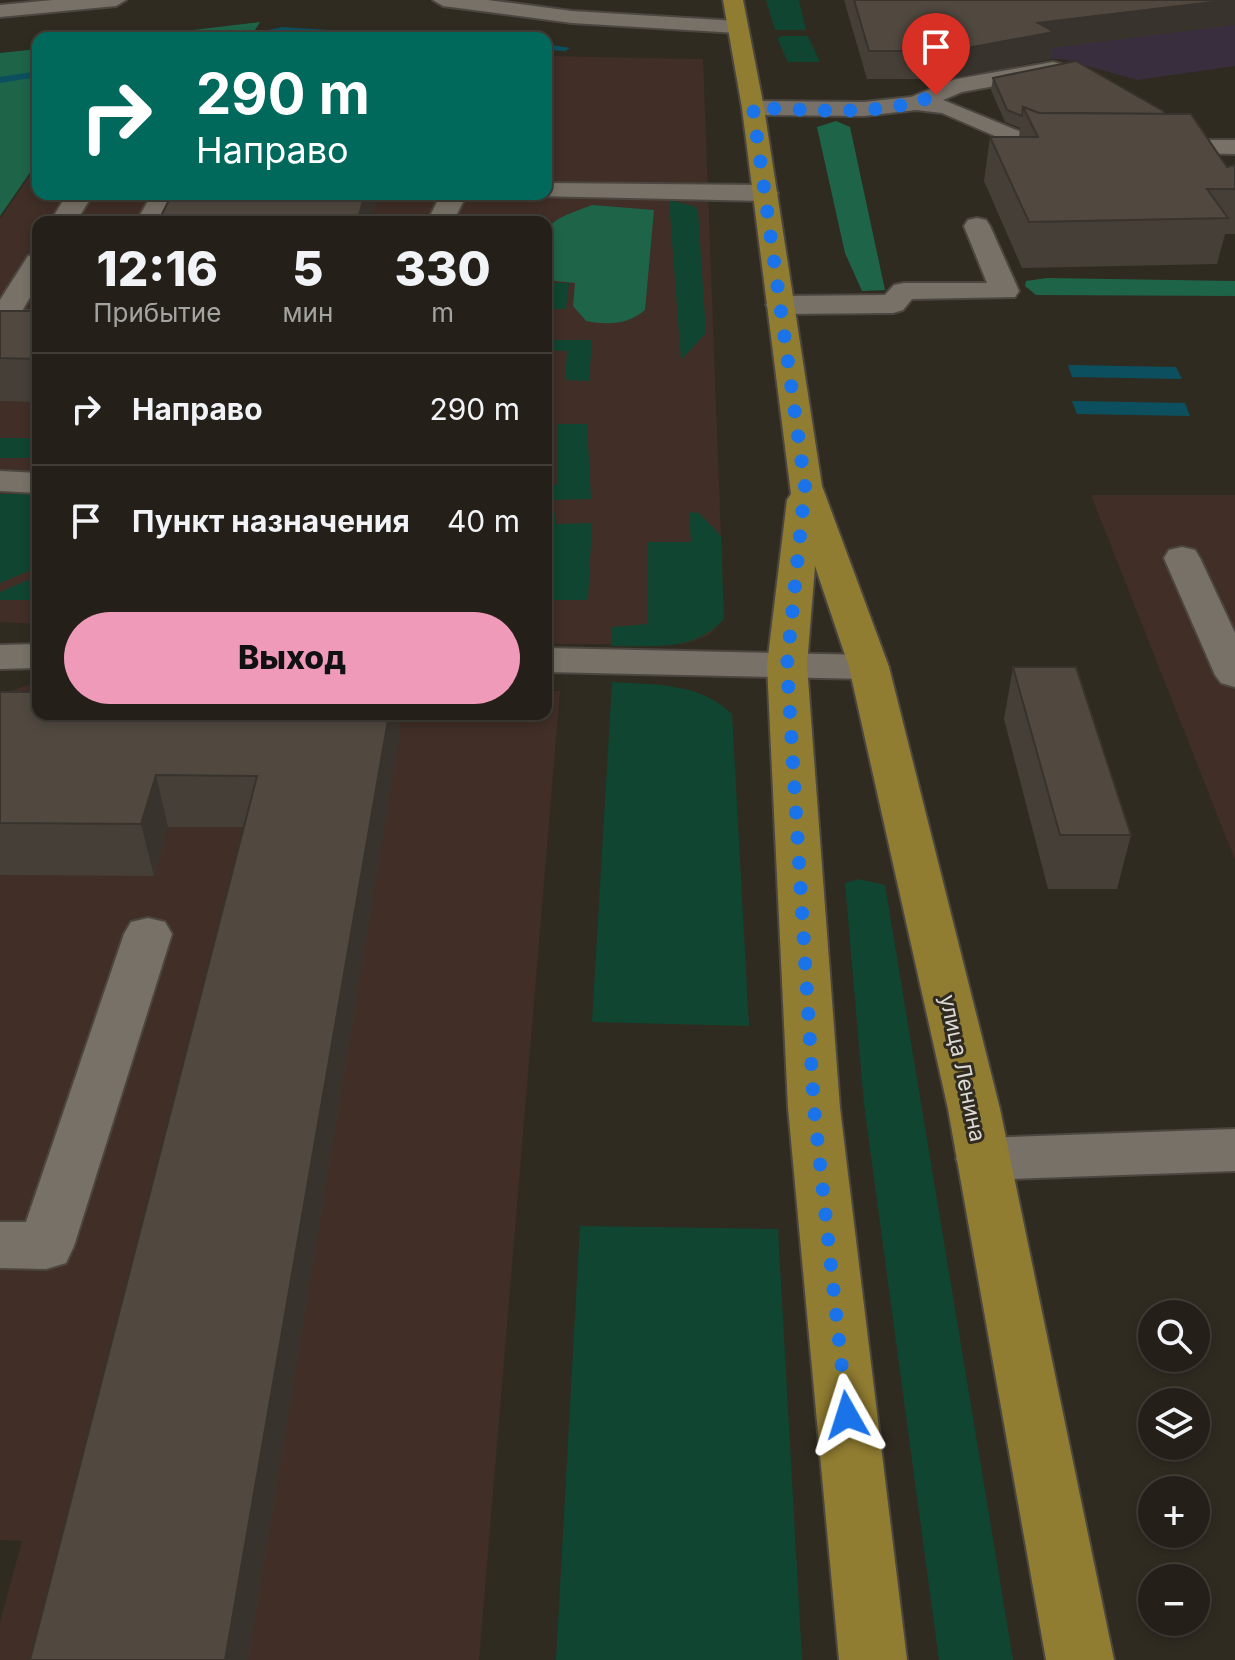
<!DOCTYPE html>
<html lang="ru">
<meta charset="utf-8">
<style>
body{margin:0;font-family:Inter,sans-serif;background:#302d26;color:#f1f3f6;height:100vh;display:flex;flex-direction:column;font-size:30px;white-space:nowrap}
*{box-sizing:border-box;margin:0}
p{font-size:26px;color:#a3a3a2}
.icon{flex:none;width:44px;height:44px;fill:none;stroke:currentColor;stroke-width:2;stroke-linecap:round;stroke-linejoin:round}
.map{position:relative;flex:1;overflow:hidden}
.panel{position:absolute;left:32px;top:216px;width:520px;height:504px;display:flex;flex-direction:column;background:#242019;border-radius:16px;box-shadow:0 4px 12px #0003,0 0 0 2px #413e38}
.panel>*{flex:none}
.guide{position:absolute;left:32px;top:32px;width:520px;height:168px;border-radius:16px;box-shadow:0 4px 12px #0003,0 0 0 2px #413e38;background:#00695c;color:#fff;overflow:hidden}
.fabs{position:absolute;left:1138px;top:1300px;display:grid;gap:16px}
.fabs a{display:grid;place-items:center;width:72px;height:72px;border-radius:50%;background:#242019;box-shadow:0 4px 12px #0003,0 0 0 2px #413e38;font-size:40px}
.pin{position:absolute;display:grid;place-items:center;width:68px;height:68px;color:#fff;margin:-82px -34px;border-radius:50% 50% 50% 0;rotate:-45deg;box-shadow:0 0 8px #0007}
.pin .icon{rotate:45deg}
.me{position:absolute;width:88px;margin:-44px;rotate:354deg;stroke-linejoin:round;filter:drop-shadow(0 0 6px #0008)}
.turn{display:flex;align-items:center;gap:28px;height:168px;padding:0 32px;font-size:36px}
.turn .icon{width:104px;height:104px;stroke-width:2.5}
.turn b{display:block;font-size:56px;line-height:68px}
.eta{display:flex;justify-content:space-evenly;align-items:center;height:136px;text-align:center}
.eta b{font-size:48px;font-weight:800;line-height:56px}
.primary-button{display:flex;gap:16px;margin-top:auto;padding:16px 32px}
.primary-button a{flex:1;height:92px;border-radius:48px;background:#ef9ab8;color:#111;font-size:32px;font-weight:800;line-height:92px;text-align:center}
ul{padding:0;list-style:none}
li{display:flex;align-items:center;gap:24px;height:112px;padding:0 32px;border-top:2px solid #413e38}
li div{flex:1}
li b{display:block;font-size:30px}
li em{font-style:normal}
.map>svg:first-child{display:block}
.commercial{fill:#402e27}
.industrial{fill:#392e3e}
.green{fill:#104531}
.forest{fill:#1e6449}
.water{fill:#0c505f}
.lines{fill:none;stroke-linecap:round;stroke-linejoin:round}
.stream{fill:#0c505f;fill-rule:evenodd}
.minor-casing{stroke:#4b463f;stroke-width:4}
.major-casing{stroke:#4b463f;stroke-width:4}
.minor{fill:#787167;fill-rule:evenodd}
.major{fill:#917d31;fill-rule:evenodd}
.wall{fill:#463f37}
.shaded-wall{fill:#39332d}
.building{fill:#514940;stroke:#39332d;stroke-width:2}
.route{stroke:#1a73e8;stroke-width:14;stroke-dasharray:0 25.2}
.labels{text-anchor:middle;stroke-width:6;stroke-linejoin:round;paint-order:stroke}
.street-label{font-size:22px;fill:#ddd9d3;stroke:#302b21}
</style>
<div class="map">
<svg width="1235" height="1660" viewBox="0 0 1235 1660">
<rect width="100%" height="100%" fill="#302b21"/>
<g class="commercial">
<polygon points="546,56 703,59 724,618 709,635 684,644 546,644 546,222 38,222 38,624 0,622 0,219 38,164 38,194 546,194"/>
<polygon points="1091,495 1235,495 1235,860"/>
<polygon points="27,685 38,685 38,714 546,714 546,691 560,691 479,1660 0,1660 0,1622 22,1541 0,1540 0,696"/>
</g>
<polygon class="industrial" points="981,0 1235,0 1235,66 1137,80 1063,59 982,59"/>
<g class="green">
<polygon points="766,0 799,0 806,30 775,30"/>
<polygon points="782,36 808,36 820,62 788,62 777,38"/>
<polygon points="669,200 694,206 698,211 706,333 681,360"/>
<polygon points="546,283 569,283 566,309 546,309"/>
<polygon points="546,340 592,340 589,381 565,380 567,351 546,350"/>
<polygon points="557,424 587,424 591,499 546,500 546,485 557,485"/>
<rect x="0" y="438" width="38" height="20"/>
<polygon points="0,494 38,494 38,567 0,583"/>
<polygon points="546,510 554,510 556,524 592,523 588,600 546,600"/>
<path d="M 689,512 L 699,513 L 721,536 L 724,619 C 693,653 654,645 611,646 L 612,627 L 648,624 L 647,542 L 691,542 Z"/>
<polygon points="38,576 38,600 0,600 0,592"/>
<path d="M 612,682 C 655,685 699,682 732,714 L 749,1026 L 592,1022 Z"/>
<polygon points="858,879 885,885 1013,1660 939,1660 864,1104 845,883"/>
<polygon points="580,1226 778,1229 802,1660 556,1660"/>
</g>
<g class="forest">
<polygon points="260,22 250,38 127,38"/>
<polygon points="38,49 38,161 0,216 0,53"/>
<polygon points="836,121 850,127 885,290 862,291 845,253 817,127"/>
<path d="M 592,205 L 654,210 L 645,310 C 627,325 609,325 586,321 L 573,306 L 575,283 L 546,280 C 546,224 537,225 592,205 Z"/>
<polygon points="1047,278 1235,281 1235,296 1036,295 1025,286 1026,281"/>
</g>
<g class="water">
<polygon points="1068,365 1176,367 1182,379 1072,377"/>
<polygon points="1072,401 1185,403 1190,416 1077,414"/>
</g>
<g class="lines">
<g class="stream">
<polygon points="282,27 409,35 414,38 282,33 231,38"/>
<polygon points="546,44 570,48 565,51 546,50"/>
<polygon points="38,71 38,77 0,83 0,77"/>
</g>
<g class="minor-casing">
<g id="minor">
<polygon points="53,0 126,0 116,6 0,17 0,5"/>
<polygon points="433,0 488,0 572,11 737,21 747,27 737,33 572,23 443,6"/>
<polygon points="1053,62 1061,64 1064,69 1061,74 962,92 943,100 1036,138 1085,141 1089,146 1085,151 1032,152 942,113 916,110 864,116 753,115 745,113 742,108 745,103 753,101 864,102 911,97 956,79"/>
<polygon points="1154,140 1235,140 1235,154 1145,152 1142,147 1145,142"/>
<polygon points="546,183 765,185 774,188 778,193 774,198 765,201 537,196 535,194 546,194"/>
<polygon points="67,194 93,194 76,222 50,222"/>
<polygon points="152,194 178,194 162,222 136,222"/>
<polygon points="441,194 467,194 453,222 427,222"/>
<polygon points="977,218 986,220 990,226 1019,291 1015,297 912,299 903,310 893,313 780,314 770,311 766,305 770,299 780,296 885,295 894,285 904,283 987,283 964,226 968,220"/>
<polygon points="38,254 38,284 22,311 38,311 38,329 0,327 0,300 28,256"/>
<polygon points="0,471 38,473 38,493 0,491"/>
<polygon points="1182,547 1195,550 1200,558 1235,633 1235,687 1221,683 1215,675 1164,558 1169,550"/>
<polygon points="38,644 38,668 0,669 0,645"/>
<polygon points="546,648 869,655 883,659 889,667 883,675 869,679 546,672"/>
<polygon points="148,918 165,922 172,934 74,1246 66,1263 46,1269 0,1268 0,1222 26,1222 124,934 131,922"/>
<polygon points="1235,1129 1235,1171 983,1180 964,1174 956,1159 964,1144 983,1138"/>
</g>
</g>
<g class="major-casing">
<polygon id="major" points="723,0 743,0 764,108 822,486 889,667 1000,1109 1114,1660 1046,1660 948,1109 849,667 815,566 807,665 840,1108 907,1660 839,1660 788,1108 767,665 787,500 791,494 742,108"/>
</g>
<use href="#minor" class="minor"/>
<use href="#major" class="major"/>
</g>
<g class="wall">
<polygon points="844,0 1235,0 1052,48 1050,59 948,79 867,79"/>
<polygon points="993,78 1165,114 1227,167 1235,165 1235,234 1225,234 1217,264 1022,268 984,181 990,137 1019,137 1020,128 1005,122 991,90"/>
<polygon points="0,311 38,311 38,402 0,401"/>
<polygon points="1013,667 1131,835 1117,889 1048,889 1004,719"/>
<polygon points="0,692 38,714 398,714 400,732 248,1660 30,1660 244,827 168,827 154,876 0,875"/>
</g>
<g class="shaded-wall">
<polygon points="1229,0 1235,0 1235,25 1052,48 1050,59 948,79 951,51 1038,23"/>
<polygon points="365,194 379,194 371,222 357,222"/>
<polygon points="389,714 398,714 400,732 248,1660 225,1660"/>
<polygon points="156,775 168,827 154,876 141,824"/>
</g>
<g class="building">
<polygon points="854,0 1229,0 1038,23 1054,32 951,51 869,51"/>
<polygon points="1076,61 1163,111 1165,114 1039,113 1023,107 1022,116 1007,110 993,78"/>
<polygon points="1023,107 1039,113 1191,114 1227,167 1235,165 1235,189 1207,189 1228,218 1029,222 990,137 1038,137"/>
<polygon points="172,194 365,194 357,222 158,222"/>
<polygon points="0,311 38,311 38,359 0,358"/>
<polygon points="1013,667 1076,667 1131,835 1060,835"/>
<polygon points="0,692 38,692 38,714 389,714 225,1660 30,1660 257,776 156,775 141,824 0,823"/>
</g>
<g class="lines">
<path class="route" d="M 847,1415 L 814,1108 L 787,665 L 805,486 L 753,108 C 812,109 881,118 936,95"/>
</g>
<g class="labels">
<g class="street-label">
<text transform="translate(963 1068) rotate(78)" y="8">улица Ленина</text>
</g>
</g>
</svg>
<div class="fabs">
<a><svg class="icon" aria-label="search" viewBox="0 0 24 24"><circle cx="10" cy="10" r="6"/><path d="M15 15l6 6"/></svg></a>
<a><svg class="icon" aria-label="layers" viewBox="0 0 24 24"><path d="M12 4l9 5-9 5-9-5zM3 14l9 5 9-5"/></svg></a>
<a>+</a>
<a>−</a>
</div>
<div class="pin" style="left:936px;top:95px;background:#d93025"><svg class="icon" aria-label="arrive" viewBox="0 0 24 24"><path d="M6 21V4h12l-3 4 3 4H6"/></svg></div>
<svg class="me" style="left:847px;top:1415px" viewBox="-20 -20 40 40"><path d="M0-17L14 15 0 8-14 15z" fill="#1a73e8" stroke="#fff" stroke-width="4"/></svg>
<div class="guide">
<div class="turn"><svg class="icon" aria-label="right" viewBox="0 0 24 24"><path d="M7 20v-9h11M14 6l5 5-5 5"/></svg><div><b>290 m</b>Направо</div></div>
</div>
<section class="panel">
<div class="eta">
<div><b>12:16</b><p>Прибытие</p></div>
<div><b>5</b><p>мин</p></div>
<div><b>330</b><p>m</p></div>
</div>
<ul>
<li><svg class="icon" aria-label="right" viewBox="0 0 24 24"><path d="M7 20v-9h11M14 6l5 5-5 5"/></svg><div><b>Направо</b></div><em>290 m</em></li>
<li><svg class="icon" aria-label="arrive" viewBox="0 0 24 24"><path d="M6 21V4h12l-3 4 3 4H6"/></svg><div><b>Пункт назначения</b></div><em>40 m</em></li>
</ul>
<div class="primary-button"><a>Выход</a></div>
</section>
</div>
